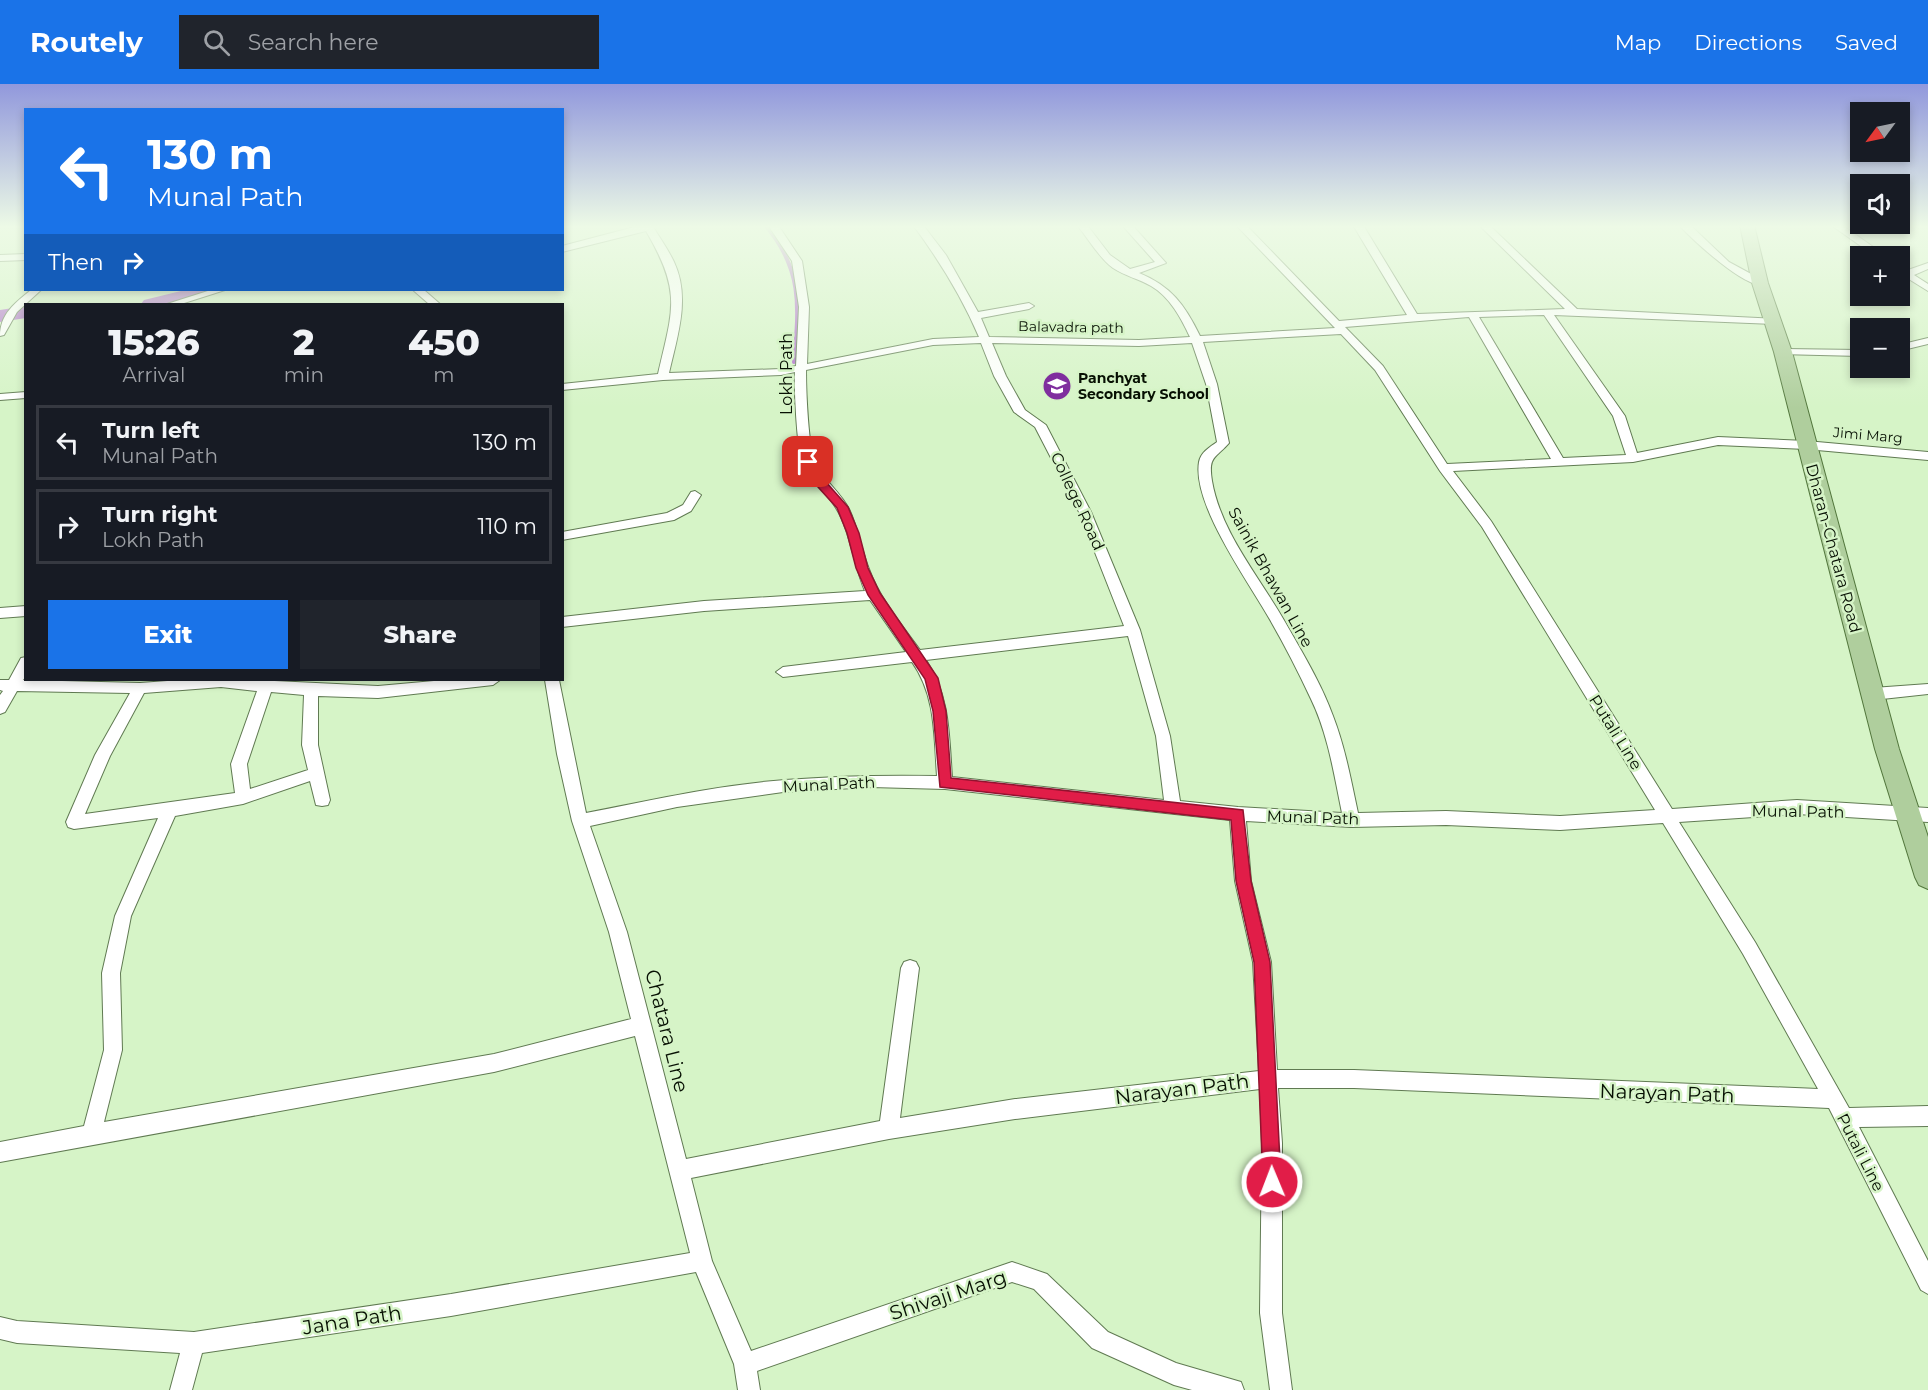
<!DOCTYPE html>
<meta charset="utf-8">
<style>
body{margin:0;font-family:Montserrat,sans-serif;background:#20242c;color:#f1f3f6;height:100vh;display:flex;flex-direction:column;font-size:22px;white-space:nowrap}
*{box-sizing:border-box;margin:0}
p{font-size:20px;color:#9ea1a6}
.icon{flex:none;width:33px;height:33px;fill:none;stroke:currentColor;stroke-width:2;stroke-linecap:round;stroke-linejoin:round}
.map{position:relative;flex:1;overflow:hidden}
.details{position:absolute;left:24px;top:219px;width:540px;height:378px;display:flex;flex-direction:column;background:#171b24;border-radius:0px;box-shadow:0 3px 9px #0003}
.details>*{flex:none}
.hud{position:absolute;left:24px;top:24px;width:540px;height:183px;border-radius:0px;box-shadow:0 3px 9px #0003;background:#1a73e8;color:#fff;overflow:hidden}
.needle{width:39px;rotate:237deg}
.fabs{position:absolute;left:1850px;top:18px;display:grid;gap:12px}
.fabs a{display:grid;place-items:center;width:60px;height:60px;border-radius:0px;background:#171b24;box-shadow:0 3px 9px #0003;font-size:30px}
.pin{position:absolute;display:grid;place-items:center;width:51px;height:51px;color:#fff;margin:-26px;border-radius:12px;box-shadow:0 3px 9px #0006}
.me{position:absolute;width:66px;margin:-33px;rotate:359deg;stroke-linejoin:round;filter:drop-shadow(0 0 4px #0008)}
.turn{display:flex;align-items:center;gap:21px;height:126px;padding:0 24px;font-size:27px}
.turn .icon{width:78px;height:78px;stroke-width:2.5}
.turn b{display:block;font-size:42px;line-height:51px}
.then{display:flex;align-items:center;height:57px;padding:0 24px;background:#0003;gap:12px;font-size:22px}
.eta{display:flex;justify-content:space-evenly;align-items:center;height:102px;text-align:center}
.eta b{font-size:36px;font-weight:800;line-height:42px}
.cta{display:flex;gap:12px;margin-top:auto;padding:12px 24px}
.cta a{flex:1;height:69px;border-radius:0px;background:#1a73e8;color:#fff;font-size:24px;font-weight:800;line-height:69px;text-align:center}
.cta a+a{background:#20242c;color:#f1f3f6}
ul{padding:0;list-style:none}
li{display:flex;align-items:center;gap:18px;height:75px;margin:0 12px 9px;padding:0 12px;border:3px solid #363941;border-radius:0px}
li div{flex:1}
li b{display:block;font-size:22px}
li em{font-style:normal}
header{display:flex;align-items:center;gap:36px;box-sizing:border-box;height:84px;padding:0 30px;background:#1a73e8;color:#fff}
header strong{font-size:28px}
nav{display:flex;gap:33px;margin-inline-start:auto;font-size:21px}
.search{width:420px;height:54px;background:#20242c;display:flex;align-items:center;gap:15px;box-sizing:border-box;padding:0 21px;border-radius:0px;color:#9ea1a6;font-size:22px}
.map>svg:first-child{display:block}
.lines{fill:none;stroke-linecap:round;stroke-linejoin:round}
.stream{stroke:#ae6fca;stroke-width:4}
.river{fill:#ae6fca;fill-rule:evenodd}
.street-casing{stroke:#607a52;stroke-width:2}
.primary-casing{stroke:#52763c;stroke-width:2}
.street{fill:#fff;fill-rule:evenodd}
.primary{fill:#afce9d;fill-rule:evenodd}
.route{fill:#e11d48;stroke:#92132f;stroke-width:1.5}
.labels{text-anchor:middle;stroke-width:5;stroke-linejoin:round;paint-order:stroke}
.far-street-label{font-size:14px;fill:#071003;stroke:#d6f4c7}
.far-poi-label{font-size:14px;font-weight:bold;fill:#071003;stroke:#d6f4c7;text-anchor:start}
.street-label{font-size:16px;fill:#071003;stroke:#d6f4c7}
.near-street-label{font-size:20px;fill:#071003;stroke:#d6f4c7}
</style>
<header>
<strong>Routely</strong>
<div class="search"><svg class="icon" aria-label="search" viewBox="0 0 24 24"><circle cx="10" cy="10" r="6"/><path d="M15 15l6 6"/></svg>Search here</div>
<nav><a>Map</a><a>Directions</a><a>Saved</a></nav>
</header>
<div class="map">
<svg width="1928" height="1306" viewBox="0 0 1928 1306">
<rect width="100%" height="100%" fill="#d6f4c7"/>
<g class="lines">
<path class="stream" d="M 765,141 C 803,185 799,223 794,278"/>
<g class="river">
<polygon points="185,206 218,206 215,210 174,220 141,220 144,216"/>
<polygon points="26,222 26,234 0,238 0,226"/>
</g>
<g class="street-casing">
<g id="street">
<path d="M 642,141 L 652,141 C 659,153 668,165 674,178 C 691,214 677,253 669,289 L 781,285 L 796,282 L 799,223 L 792,177 L 768,141 L 778,141 L 802,177 L 809,223 L 807,280 L 933,255 L 979,253 C 962,213 939,176 913,141 L 923,141 L 946,171 L 978,228 L 1029,219 L 1034,222 L 1029,225 L 981,234 L 989,253 L 1139,256 L 1190,253 C 1181,234 1170,213 1151,202 C 1139,195 1125,192 1113,184 C 1098,173 1089,155 1077,141 L 1087,141 L 1110,171 L 1130,185 L 1155,178 L 1122,141 L 1132,141 L 1166,179 L 1139,189 C 1171,202 1185,221 1200,252 L 1335,244 L 1236,141 L 1246,141 L 1339,237 L 1407,231 L 1353,141 L 1363,141 L 1417,230 L 1565,225 L 1479,141 L 1489,141 L 1577,225 L 1778,235 L 1779,237 L 1774,240 L 1554,231 L 1625,332 L 1637,369 L 1718,353 L 1806,357 L 1928,368 L 1928,376 L 1806,365 L 1718,361 L 1633,378 L 1453,387 L 1491,437 L 1672,725 L 1797,716 L 1928,724 L 1928,738 L 1797,730 L 1679,738 L 1755,858 L 1849,1024 L 1928,1022 L 1928,1042 L 1859,1043 L 1928,1177 L 1928,1210 L 1921,1206 L 1829,1024 L 1354,1004 L 1278,1004 L 1282,1059 L 1282,1229 L 1292,1306 L 1270,1306 L 1260,1229 L 1262,1059 L 1260,1005 L 1015,1035 L 889,1055 L 691,1094 L 712,1177 L 751,1267 L 1012,1178 L 1047,1190 L 1108,1248 L 1176,1279 L 1241,1298 L 1244,1306 L 1192,1306 L 1174,1301 L 1092,1264 L 1034,1205 L 1012,1198 L 757,1287 L 760,1306 L 738,1306 L 734,1280 L 696,1188 L 451,1232 L 202,1269 L 192,1306 L 170,1306 L 180,1269 L 17,1259 L 0,1255 L 0,1233 L 17,1237 L 194,1248 L 451,1210 L 690,1169 L 635,952 L 494,988 L 0,1078 L 0,1058 L 84,1042 L 104,966 L 102,889 L 115,832 L 158,734 L 74,745 L 68,743 L 66,738 L 95,671 L 130,609 L 17,607 L 5,628 L 0,630 L 0,611 L 3,607 L 0,606 L 0,596 L 9,596 L 21,574 L 26,573 L 26,592 L 23,596 L 140,599 L 181,596 L 254,596 L 378,602 L 445,596 L 500,596 L 493,601 L 378,614 L 318,612 L 318,661 L 330,716 L 328,721 L 322,722 L 316,721 L 310,697 L 243,720 L 175,732 L 131,832 L 120,889 L 122,966 L 104,1038 L 494,970 L 631,935 L 609,848 L 572,737 L 557,670 L 545,596 L 559,596 L 586,729 C 652,716 718,701 785,696 C 836,692 886,691 937,692 C 934,652 936,612 912,578 L 783,593 L 776,588 L 783,583 L 906,568 L 870,516 L 704,527 L 562,543 L 562,533 L 704,517 L 865,507 C 854,482 850,446 836,424 C 827,409 812,397 803,380 C 797,368 794,304 795,288 L 781,291 L 663,296 L 562,306 L 562,300 L 658,290 C 673,225 682,208 646,147 L 562,168 L 562,162 ZM 1544,231 L 1613,332 L 1626,371 L 1563,374 L 1479,233 ZM 1469,233 L 1551,375 L 1447,380 L 1383,282 L 1345,243 ZM 1341,250 L 1375,286 L 1440,387 L 1482,443 L 1655,726 L 1560,732 L 1446,727 L 1358,729 C 1351,696 1345,663 1333,632 C 1321,599 1302,568 1285,538 C 1260,494 1221,449 1212,397 C 1208,372 1215,375 1229,359 L 1217,300 L 1203,258 ZM 981,259 L 994,292 L 1014,328 L 1035,343 L 1079,428 L 1124,542 L 920,566 C 901,540 880,515 869,485 C 861,465 858,444 849,425 C 841,409 825,397 816,381 C 808,367 806,304 806,286 L 933,261 ZM 992,259 L 1139,262 L 1192,259 L 1206,300 L 1217,358 C 1210,363 1201,368 1199,378 C 1192,420 1248,497 1269,534 C 1284,560 1298,587 1311,615 C 1328,650 1334,690 1342,729 L 1238,723 L 1180,717 L 1170,652 L 1140,546 L 1091,428 L 1046,341 L 1025,326 L 1006,292 ZM 1128,552 L 1156,652 L 1164,716 L 952,693 C 949,652 950,611 926,576 ZM 221,603 L 257,607 L 231,680 L 235,709 L 85,730 L 110,672 L 144,609 ZM 271,608 L 304,611 L 302,661 L 308,686 L 250,705 L 247,680 ZM 871,703 L 945,705 L 1230,736 L 1235,797 L 1253,878 L 1259,987 L 1015,1015 L 900,1034 L 919,884 L 916,878 L 910,876 L 904,878 L 901,884 L 880,1037 L 686,1075 L 627,848 L 590,742 L 677,723 L 783,708 ZM 1246,737 L 1351,743 L 1446,741 L 1560,746 L 1663,739 L 1743,870 L 1818,1005 L 1354,986 L 1277,986 L 1271,878 L 1251,797 Z"/>
<path d="M 1679,141 L 1690,141 L 1729,178 L 1764,197 L 1764,201 C 1744,204 1693,156 1679,141 Z"/>
<polygon points="1831,141 1842,141 1886,172 1875,172"/>
<polygon points="26,170 26,176 0,177 0,171"/>
<polygon points="1928,179 1928,185 1914,191 1928,200 1928,207 1899,189 1899,182 1908,186"/>
<path d="M 31,206 L 41,206 L 17,228 L 4,251 L 0,252 C 0,230 15,219 31,206 Z"/>
<polygon points="211,206 225,206 181,220 167,220"/>
<polygon points="413,206 424,206 440,220 429,220"/>
<polygon points="1928,254 1928,260 1899,267 1899,261"/>
<polygon points="1783,265 1860,266 1860,272 1779,270 1779,266"/>
<polygon points="26,308 26,314 0,316 0,310"/>
<polygon points="695,407 701,411 691,427 674,436 562,456 562,448 667,429 683,421 691,408"/>
<polygon points="26,522 26,532 0,534 0,524"/>
<polygon points="1928,600 1928,610 1873,616 1868,614 1866,610 1868,606 1873,604"/>
</g>
</g>
<g class="primary-casing">
<polygon id="primary" points="1740,141 1754,141 1768,199 1792,268 1899,665 1928,753 1928,805 1919,801 1915,793 1875,665 1774,268 1752,199"/>
</g>
<use href="#street" class="street"/>
<use href="#primary" class="primary"/>
</g>
<linearGradient id="sky" x2="0" y2="1"><stop stop-color="#9198dc"/><stop offset="0.44" stop-color="#edfae6"/><stop offset="1" stop-color="#edfae6" stop-opacity="0"/></linearGradient>
<rect width="1928" height="324" fill="url(#sky)"/>
<polygon class="route" points="808,374 812,375 826,398 848,423 859,449 868,484 880,509 938,594 946,627 951,694 1243,726 1251,797 1270,878 1281,1098 1279,1104 1272,1107 1266,1104 1263,1098 1254,878 1236,797 1231,736 940,703 933,627 925,595 868,511 856,484 847,449 837,424 818,403 803,378"/>
<defs>
<g id="school-disc" transform="scale(1.5)"><circle r="9.5" fill="#7f2e9e" stroke="#d6f4c7"/><path d="M0-5L7-2L0 1L-7-2ZM-4 1L0 2.5L4 1V4Q0 6-4 4Z" fill="#fff"/></g>
</defs>
<g fill-rule="evenodd">
<use href="#school-disc" x="1057" y="302"/>
</g>
<g class="labels">
<g class="far-street-label">
<text transform="translate(1071 243) rotate(1)" y="5">Balavadra path</text>
<text transform="translate(1868 351) rotate(5)" y="5">Jimi Marg</text>
</g>
<g class="far-poi-label">
<text x="1078" y="299">Panchyat<tspan x="1078" dy="16">Secondary School</tspan></text>
</g>
<g class="street-label">
<text transform="translate(786 290) rotate(-90)" y="6">Lokh Path</text>
<text transform="translate(1078 417) rotate(65)" y="6">College Road</text>
<text transform="translate(1834 464) rotate(75)" y="6">Dharan-Chatara Road</text>
<text transform="translate(1271 493) rotate(61)" y="6">Sainik Bhawan Line</text>
<text transform="translate(1616 648) rotate(58)" y="6">Putali Line</text>
<text transform="translate(829 700) rotate(-3)" y="6">Munal Path</text>
<text transform="translate(1798 727) rotate(1)" y="6">Munal Path</text>
<text transform="translate(1313 733) rotate(2)" y="6">Munal Path</text>
<text transform="translate(1861 1068) rotate(63)" y="6">Putali Line</text>
</g>
<g class="near-street-label">
<text transform="translate(667 947) rotate(76)" y="7">Chatara Line</text>
<text transform="translate(1182 1005) rotate(-7)" y="7">Narayan Path</text>
<text transform="translate(1667 1009) rotate(2)" y="7">Narayan Path</text>
<text transform="translate(948 1211) rotate(-18)" y="7">Shivaji Marg</text>
<text transform="translate(352 1236) rotate(-9)" y="7">Jana Path</text>
</g>
</g>
</svg>
<div class="fabs">
<a><svg class="needle" viewBox="-14 -14 28 28"><path d="M0-13l5 13h-10z" fill="#e53935"/><path d="M0 13l5-13h-10z" fill="#9ea1a6"/></svg></a>
<a><svg class="icon" aria-label="sound" viewBox="0 0 24 24"><path d="M4 9h4l5-4v14l-5-4H4zM17 9q2 3 0 6"/></svg></a>
<a>+</a>
<a>−</a>
</div>
<div class="pin" style="left:808px;top:378px;background:#d93025"><svg class="icon" aria-label="arrive" viewBox="0 0 24 24"><path d="M6 21V4h12l-3 4 3 4H6"/></svg></div>
<svg class="me" style="left:1272px;top:1098px" viewBox="-20 -20 40 40"><circle r="17" fill="#e11d48" stroke="#fff" stroke-width="3"/><path d="M0-11L8 9 0 5-8 9z" fill="#fff"/></svg>
<div class="hud">
<div class="turn"><svg class="icon" aria-label="left" viewBox="0 0 24 24"><path d="M17 20v-9H6M10 6l-5 5 5 5"/></svg><div><b>130 m</b>Munal Path</div></div>
<div class="then">Then<svg class="icon" aria-label="right" viewBox="0 0 24 24"><path d="M7 20v-9h11M14 6l5 5-5 5"/></svg></div>
</div>
<section class="details">
<div class="eta">
<div><b>15:26</b><p>Arrival</p></div>
<div><b>2</b><p>min</p></div>
<div><b>450</b><p>m</p></div>
</div>
<ul>
<li><svg class="icon" aria-label="left" viewBox="0 0 24 24"><path d="M17 20v-9H6M10 6l-5 5 5 5"/></svg><div><b>Turn left</b><p>Munal Path</p></div><em>130 m</em></li>
<li><svg class="icon" aria-label="right" viewBox="0 0 24 24"><path d="M7 20v-9h11M14 6l5 5-5 5"/></svg><div><b>Turn right</b><p>Lokh Path</p></div><em>110 m</em></li>
</ul>
<div class="cta"><a>Exit</a><a>Share</a></div>
</section>
</div>
